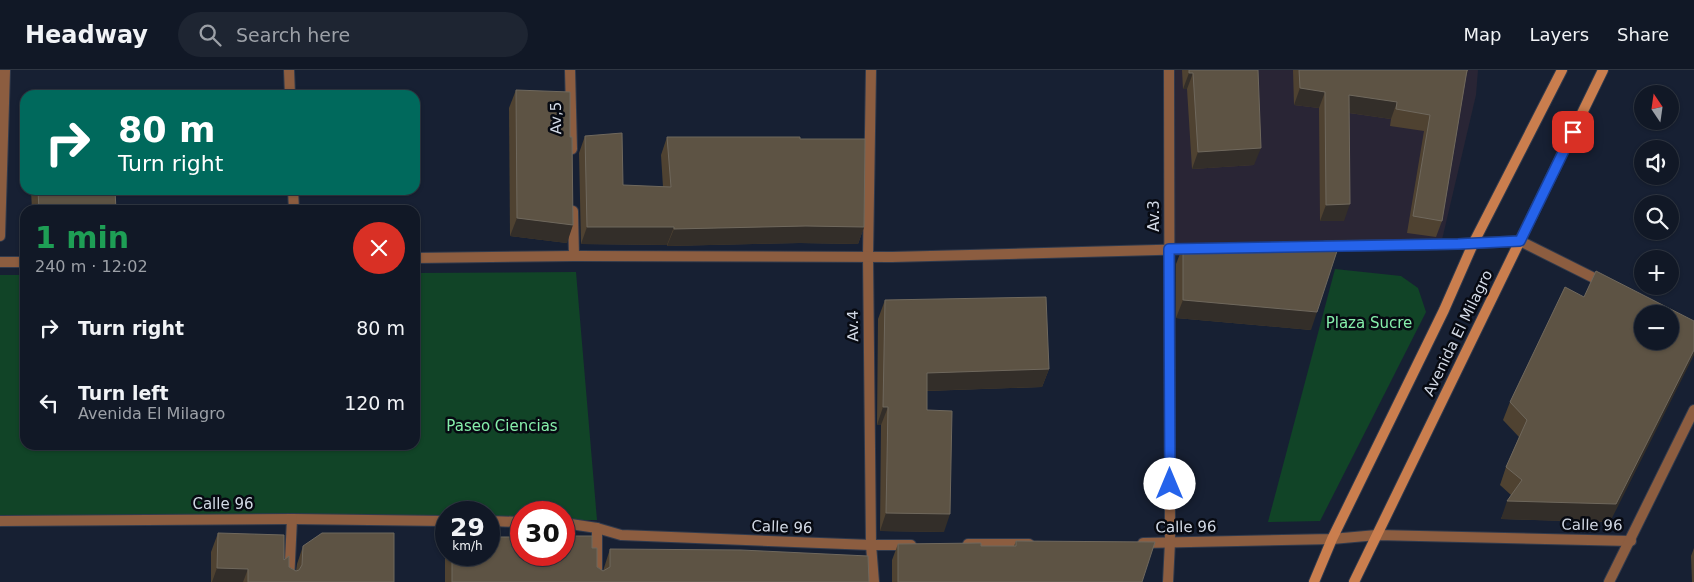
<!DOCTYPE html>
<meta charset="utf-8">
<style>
body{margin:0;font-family:"DejaVu Sans",sans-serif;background:#1e2532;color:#f1f3f6;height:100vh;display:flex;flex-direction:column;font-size:19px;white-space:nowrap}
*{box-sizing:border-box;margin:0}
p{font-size:16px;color:#9ca0a7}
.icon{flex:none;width:28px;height:28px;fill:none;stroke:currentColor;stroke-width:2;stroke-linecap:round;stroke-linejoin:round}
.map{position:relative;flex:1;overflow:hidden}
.drawer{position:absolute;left:20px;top:135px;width:400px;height:245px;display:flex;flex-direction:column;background:#111826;border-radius:15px;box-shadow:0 1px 4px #0004,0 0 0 1px #303743}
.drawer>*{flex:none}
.banner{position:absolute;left:20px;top:20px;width:400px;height:105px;border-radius:15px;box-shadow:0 1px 4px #0004,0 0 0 1px #303743;background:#00695c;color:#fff;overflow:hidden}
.needle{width:32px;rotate:347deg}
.controls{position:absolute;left:1634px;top:15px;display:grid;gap:10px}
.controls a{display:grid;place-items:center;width:45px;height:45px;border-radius:50%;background:#111826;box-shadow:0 1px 4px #0004,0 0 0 1px #303743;font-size:25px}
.speed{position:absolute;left:435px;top:431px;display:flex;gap:10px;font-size:25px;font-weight:700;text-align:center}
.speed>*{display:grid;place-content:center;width:65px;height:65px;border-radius:50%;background:#111826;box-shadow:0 1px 4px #0004,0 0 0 1px #303743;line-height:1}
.speed small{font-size:12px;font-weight:400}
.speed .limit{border:8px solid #d22;background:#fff;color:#111}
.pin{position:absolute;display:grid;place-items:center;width:42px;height:42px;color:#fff;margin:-21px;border-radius:10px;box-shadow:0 2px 8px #0006}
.me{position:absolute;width:55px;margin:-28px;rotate:0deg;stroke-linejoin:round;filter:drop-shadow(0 0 4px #0008)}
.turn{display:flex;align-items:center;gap:18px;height:105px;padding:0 15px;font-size:22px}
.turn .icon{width:65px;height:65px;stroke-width:2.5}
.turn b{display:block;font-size:35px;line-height:42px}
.round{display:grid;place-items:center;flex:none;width:52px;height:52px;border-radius:26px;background:#1e2532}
.headline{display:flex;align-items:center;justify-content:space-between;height:85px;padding:0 15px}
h1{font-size:30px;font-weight:700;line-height:38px;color:#1e9e55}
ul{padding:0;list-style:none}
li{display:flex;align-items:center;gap:15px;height:75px;padding:0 15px}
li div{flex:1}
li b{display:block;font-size:19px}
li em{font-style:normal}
header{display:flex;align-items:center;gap:30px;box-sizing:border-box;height:70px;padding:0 25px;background:#111826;border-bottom:1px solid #303743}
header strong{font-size:24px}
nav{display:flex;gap:28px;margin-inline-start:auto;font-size:18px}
.search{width:350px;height:45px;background:#1e2532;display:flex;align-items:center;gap:12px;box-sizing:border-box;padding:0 18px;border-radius:28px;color:#9ca0a7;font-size:19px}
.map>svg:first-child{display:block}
.medical{fill:#292535}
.green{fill:#114427}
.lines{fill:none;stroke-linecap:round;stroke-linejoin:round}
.street-casing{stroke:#313a4c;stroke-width:12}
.secondary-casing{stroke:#313a4c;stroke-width:12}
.street{stroke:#8c5d40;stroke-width:10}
.secondary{stroke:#ca7e4e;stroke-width:10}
.wall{fill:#4f4231}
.shaded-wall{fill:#332e29}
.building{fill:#5d5344;stroke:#6f685d;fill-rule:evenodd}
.route-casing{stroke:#184099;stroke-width:12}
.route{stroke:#2563eb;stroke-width:9}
.labels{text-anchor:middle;stroke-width:5;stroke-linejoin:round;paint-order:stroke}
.street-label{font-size:15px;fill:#d2d9e5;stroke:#070a12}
.park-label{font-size:15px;fill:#86efab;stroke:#070a12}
</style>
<header>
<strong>Headway</strong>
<div class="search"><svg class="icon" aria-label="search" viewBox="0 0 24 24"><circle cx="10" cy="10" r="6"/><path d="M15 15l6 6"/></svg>Search here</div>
<nav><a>Map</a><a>Layers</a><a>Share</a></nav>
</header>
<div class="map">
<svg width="1694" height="512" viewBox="0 0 1694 512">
<rect width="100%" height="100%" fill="#172033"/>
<polygon class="medical" points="1167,0 1478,0 1476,25 1441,174 1169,179"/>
<g class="green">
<polygon points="1335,199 1401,206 1418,218 1426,242 1320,451 1268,452"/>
<polygon points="576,202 597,450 564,450 564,442 521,442 521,450 489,450 489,442 446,442 446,450 0,450 0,205 25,205 25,375 415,375 415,203"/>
</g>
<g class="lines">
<g class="street-casing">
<g id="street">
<polyline points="289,0 290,25"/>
<polyline points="570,0 572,79"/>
<polyline points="871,0 868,186 871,475 874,512"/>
<polyline points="293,120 294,140"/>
<polyline points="573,141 574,186"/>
<polyline points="0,166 5,0"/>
<polyline points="1326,176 1458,174 1520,171 1604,213"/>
<polyline points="415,188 574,186 892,187 1194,179"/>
<polyline points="0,192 25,192"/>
<polyline points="0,451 292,449 446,451"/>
<polyline points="489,451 521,452"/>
<polyline points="564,453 597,458 621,465 871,475 911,475"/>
<polyline points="597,458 597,512"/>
<polyline points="1143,473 1332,469 1377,465 1631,471"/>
<polyline points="968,474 1029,474"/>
<polyline points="289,512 292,449"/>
<polyline points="1168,512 1170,472 1169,0"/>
<polyline points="1609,512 1694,340"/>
</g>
</g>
<g class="secondary-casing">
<g id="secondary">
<polyline points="1314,512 1332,469 1444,240 1473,174 1562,0"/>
<polyline points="1354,512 1603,0"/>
</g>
</g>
<use href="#street" class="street"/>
<use href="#secondary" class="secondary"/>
</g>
<g class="wall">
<polygon points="1182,0 1258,0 1254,95 1192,99 1187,19 1183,19"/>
<polygon points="1293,0 1468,0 1466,7 1442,151 1436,167 1407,163 1424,61 1390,56 1391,49 1349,43 1344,151 1320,151 1319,38 1294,35"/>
<polygon points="516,20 570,67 567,173 510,166 509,38"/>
<polygon points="585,66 623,115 663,117 661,85 667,67 800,69 864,157 858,174 800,173 667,176 667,175 581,174 579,83"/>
<polygon points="31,120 115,120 116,140 32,140"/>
<polygon points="1183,176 1311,260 1176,248 1176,194"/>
<polygon points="1565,217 1610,452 1501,449 1511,425 1500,415 1506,397 1519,367 1503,350 1510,332"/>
<polygon points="885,230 1049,299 1042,317 927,321 927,340 944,462 880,461 881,355 877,355 878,249"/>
<polygon points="218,463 284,490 289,497 296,501 297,494 303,476 394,512 211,512 211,482"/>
<polygon points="1016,471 1142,512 892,512 892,490 898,474 981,476 1014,476"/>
<polygon points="592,478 597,497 603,501 610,479 869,512 445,512 445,486 446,484 446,485 489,485"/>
<polygon points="1694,478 1694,512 1692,512 1691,486"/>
</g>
<g class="shaded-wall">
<polygon points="1189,3 1193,3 1187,19 1183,19"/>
<polygon points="1300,18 1325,22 1319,38 1294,35"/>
<polygon points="1349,25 1397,32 1391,49 1343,42"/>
<polygon points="1261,78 1254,95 1192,99 1198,82"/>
<polygon points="1350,134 1344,151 1320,151 1326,135"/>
<polygon points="517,148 573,155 567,173 510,166"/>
<polygon points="806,156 864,157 858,174 800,173 667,176 674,159"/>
<polygon points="587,157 674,157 667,175 581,174"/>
<polygon points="1183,230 1317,242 1311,260 1176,248"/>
<polygon points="1694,280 1694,285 1610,452 1501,449 1507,431"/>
<polygon points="1049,299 1042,317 921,321 927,303"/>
<polygon points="883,337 888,337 881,355 877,355"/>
<polygon points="886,443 950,444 944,462 880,461"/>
<polygon points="217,498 248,499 243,512 212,512"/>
</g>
<g class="building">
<polygon points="1189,0 1258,0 1261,78 1198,82 1193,3 1189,3"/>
<polygon points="1299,0 1468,0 1467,0 1442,151 1413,146 1430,45 1396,39 1397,32 1349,25 1350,134 1326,135 1325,22 1300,18"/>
<polygon points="516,20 570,22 570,67 572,67 573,155 517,148"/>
<polygon points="622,63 623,115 671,117 667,67 800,67 800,69 865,69 864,157 806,156 674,159 674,157 587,157 585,66"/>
<polygon points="38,120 115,120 116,140 39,140"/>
<polygon points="1339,175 1317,242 1183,230 1183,176"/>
<path d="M 1596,201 L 1694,251 L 1694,280 L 1616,434 L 1507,431 L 1522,410 L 1506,397 L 1527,350 L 1510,332 L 1565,217 L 1584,227 ZM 1642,244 L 1670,244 L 1670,271 L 1642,271 Z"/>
<polygon points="1046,227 1049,299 927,303 927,340 952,341 950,444 886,443 888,337 883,337 885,230"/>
<polygon points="218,463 284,465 284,490 289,486 289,497 296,501 299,500 302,495 303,476 322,463 394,463 394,512 248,512 248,499 217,498"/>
<polygon points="564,466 592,466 592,478 597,478 597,497 603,501 610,497 610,479 741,480 868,486 869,512 452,512 452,485 489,485 489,467 521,467 521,485 564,485"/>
<polygon points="1016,471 1155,472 1142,512 898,512 898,474 981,473 981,476 1016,476"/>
</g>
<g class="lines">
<g class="route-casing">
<polyline id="route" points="1170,414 1169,179 1458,174 1520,171 1573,62"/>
</g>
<use href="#route" class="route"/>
</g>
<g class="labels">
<g class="street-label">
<text transform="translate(556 48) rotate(-91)" y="5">Av,5</text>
<text transform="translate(1154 146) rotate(-90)" y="5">Av.3</text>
<text transform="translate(853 256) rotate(-91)" y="5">Av.4</text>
<text transform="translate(1458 263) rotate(-64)" y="5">Avenida El Milagro</text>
<text x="223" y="439">Calle 96</text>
<text transform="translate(1592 455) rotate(1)" y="5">Calle 96</text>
<text transform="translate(782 457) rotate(2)" y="5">Calle 96</text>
<text transform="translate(1186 457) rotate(-1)" y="5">Calle 96</text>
</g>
<g class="park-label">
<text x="1369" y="258">Plaza Sucre</text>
<text x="502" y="361">Paseo Ciencias</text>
</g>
</g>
</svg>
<div class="controls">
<a><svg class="needle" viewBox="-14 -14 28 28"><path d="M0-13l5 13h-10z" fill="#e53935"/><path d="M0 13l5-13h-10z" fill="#9ca0a7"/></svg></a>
<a><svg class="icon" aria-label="sound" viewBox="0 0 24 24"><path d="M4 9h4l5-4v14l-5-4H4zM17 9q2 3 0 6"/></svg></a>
<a><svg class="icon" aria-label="search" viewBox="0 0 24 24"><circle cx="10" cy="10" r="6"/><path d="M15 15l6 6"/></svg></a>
<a>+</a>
<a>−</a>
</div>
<div class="speed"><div>29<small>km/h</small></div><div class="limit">30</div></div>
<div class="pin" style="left:1573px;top:62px;background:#d93025"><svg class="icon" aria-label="arrive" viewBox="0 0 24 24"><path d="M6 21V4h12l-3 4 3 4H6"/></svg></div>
<svg class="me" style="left:1170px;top:414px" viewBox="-20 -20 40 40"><circle r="19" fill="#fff"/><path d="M0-13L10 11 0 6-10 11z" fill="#2563eb"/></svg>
<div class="banner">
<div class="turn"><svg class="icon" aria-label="right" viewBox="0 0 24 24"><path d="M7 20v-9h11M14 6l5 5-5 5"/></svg><div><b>80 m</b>Turn right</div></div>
</div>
<section class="drawer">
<div class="headline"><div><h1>1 min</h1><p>240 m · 12:02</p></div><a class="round" style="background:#d93025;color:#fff"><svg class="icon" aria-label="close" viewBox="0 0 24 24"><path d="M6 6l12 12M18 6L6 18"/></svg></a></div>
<ul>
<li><svg class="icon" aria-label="right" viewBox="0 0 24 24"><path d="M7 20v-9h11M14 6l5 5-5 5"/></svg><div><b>Turn right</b></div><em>80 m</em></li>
<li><svg class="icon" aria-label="left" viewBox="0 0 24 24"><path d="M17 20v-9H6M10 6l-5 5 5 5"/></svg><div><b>Turn left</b><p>Avenida El Milagro</p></div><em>120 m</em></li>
</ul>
</section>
</div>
